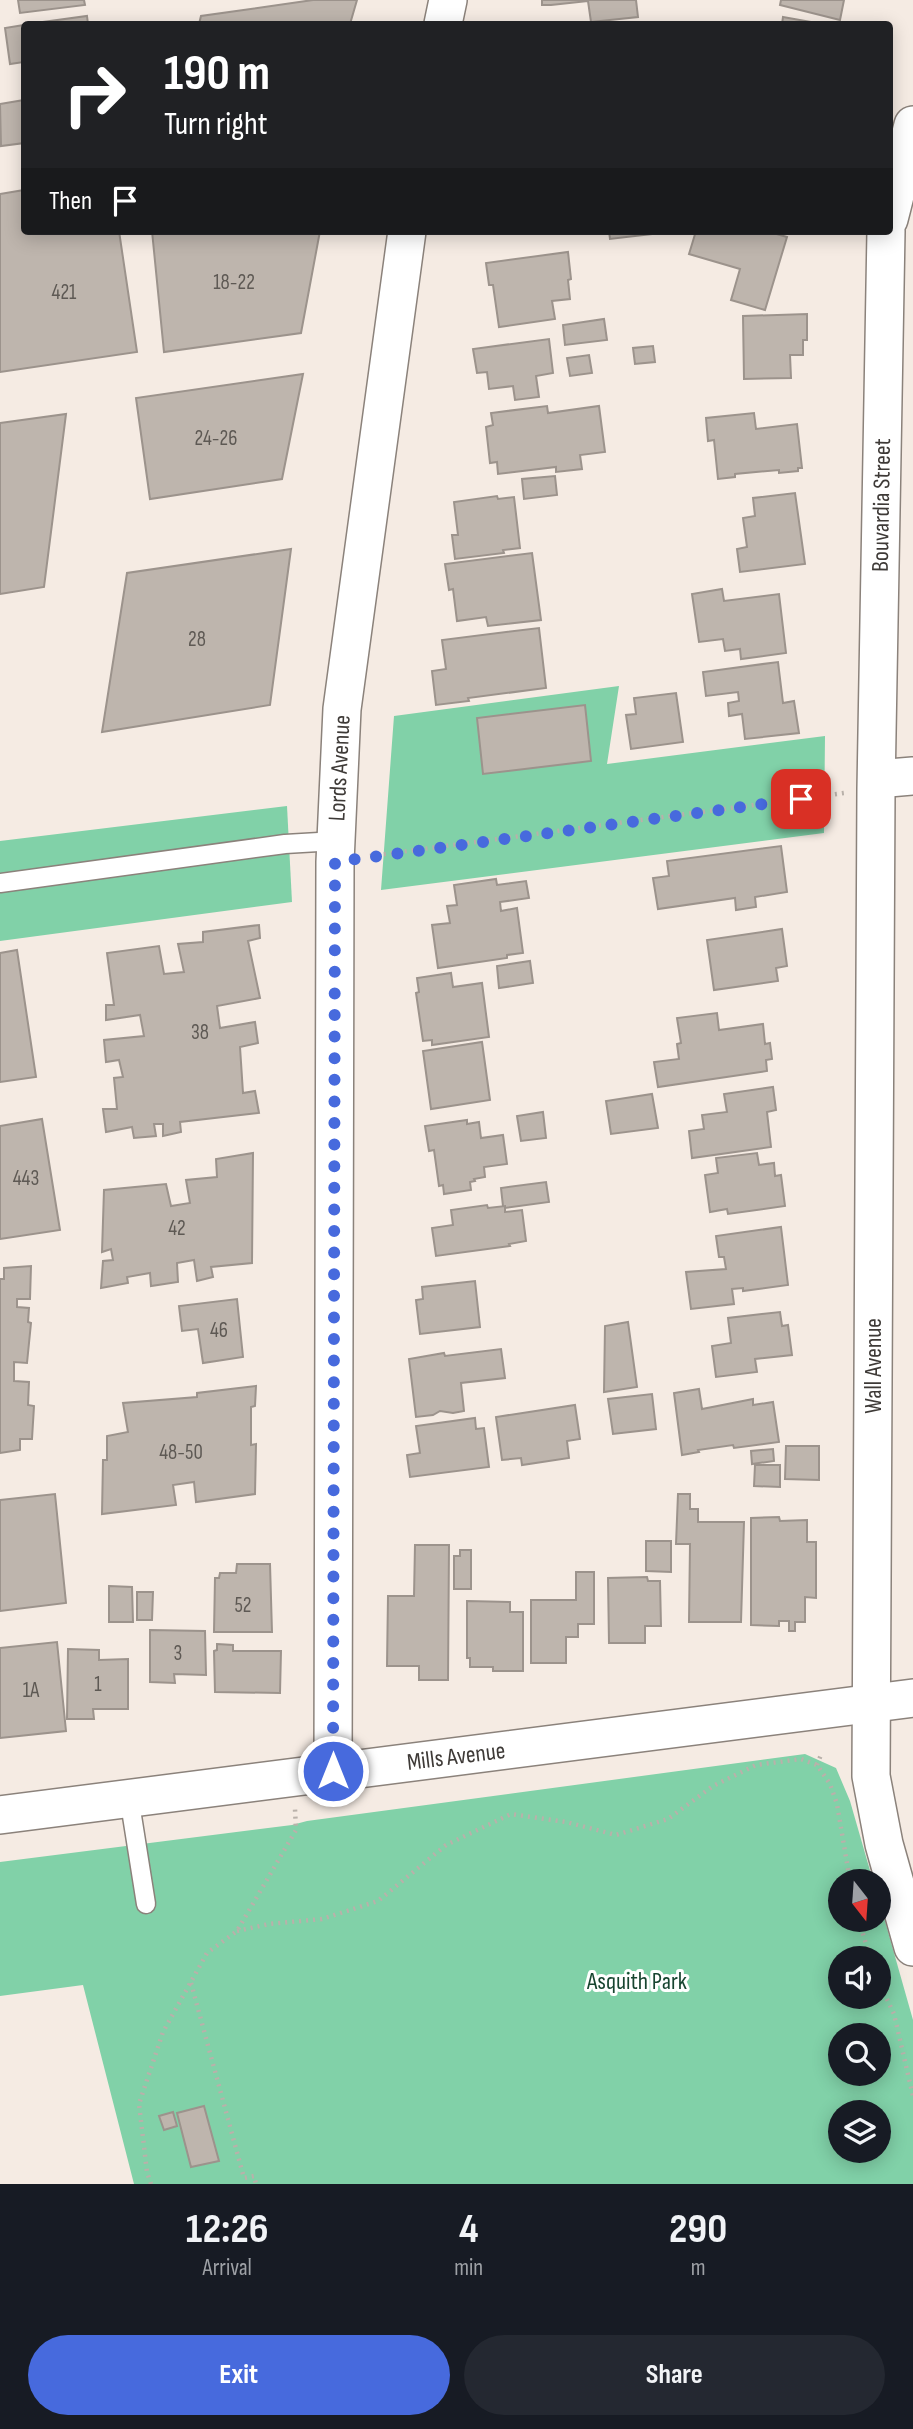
<!DOCTYPE html>
<style>
body{margin:0;font-family:"Sofia Sans Condensed",sans-serif;background:#242831;color:#f1f3f6;height:100vh;display:flex;flex-direction:column;font-size:26px;white-space:nowrap}
*{box-sizing:border-box;margin:0}
p{font-size:23px;color:#9ea1a6}
.icon{flex:none;width:38px;height:38px;fill:none;stroke:currentColor;stroke-width:2;stroke-linecap:round;stroke-linejoin:round}
.map{position:relative;height:2184px;overflow:hidden}
.side{display:flex;flex-direction:column;background:#171b24;flex:1}
.side>*{flex:none}
.banner{position:absolute;left:21px;top:21px;width:872px;height:214px;border-radius:7px;box-shadow:0 4px 18px #0003;background:#202124;color:#fff;overflow:hidden}
.needle{width:46px;rotate:163deg}
.controls{position:absolute;left:828px;top:1869px;display:grid;gap:14px}
.controls a{display:grid;place-items:center;width:63px;height:63px;border-radius:50%;background:#171b24;box-shadow:0 4px 18px #0003;font-size:35px}
.pin{position:absolute;display:grid;place-items:center;width:60px;height:60px;color:#fff;margin:-30px;border-radius:14px;box-shadow:0 4px 10px #0006}
.me{position:absolute;width:77px;margin:-38px;rotate:0deg;stroke-linejoin:round;filter:drop-shadow(0 0 5px #0008)}
.turn{display:flex;align-items:center;gap:24px;height:147px;padding:0 28px;font-size:32px}
.turn .icon{width:91px;height:91px;stroke-width:2.5}
.turn b{display:block;font-size:49px;line-height:60px}
.then{display:flex;align-items:center;height:66px;padding:0 28px;background:#0003;gap:14px;font-size:26px}
.eta{display:flex;justify-content:space-evenly;align-items:center;height:119px;text-align:center}
.eta b{font-size:42px;font-weight:700;line-height:49px}
.primary-button{display:flex;gap:14px;margin-top:auto;padding:14px 28px}
.primary-button a{flex:1;height:80px;border-radius:42px;background:#476add;color:#fff;font-size:28px;font-weight:700;line-height:80px;text-align:center}
.primary-button a+a{background:#242831;color:#f1f3f6}
.map>svg:first-child{display:block}
.green{fill:#81d1a8;fill-rule:evenodd}
.building{fill:#beb5ad;stroke:#9c938c;stroke-width:2}
.lines{fill:none;stroke-linecap:round;stroke-linejoin:round}
.lane-casing{stroke:#8b827b;stroke-width:21}
.street-casing{stroke:#8b827b;stroke-width:40}
.path{stroke:#b9b1aa;stroke-width:4.5;stroke-dasharray:2 5;stroke-linecap:butt}
.lane{stroke:#fff;stroke-width:18}
.street{stroke:#fff;stroke-width:37}
.route{stroke:#476add;stroke-width:12;stroke-dasharray:0 21.6}
.labels{text-anchor:middle;stroke-width:6;stroke-linejoin:round;paint-order:stroke}
.number-label{font-size:21px;fill:#5e5954}
.street-label{font-size:24px;fill:#3e3a37;stroke:#fff}
.park-label{font-size:24px;fill:#174530;stroke:#fff}
</style>
<div class="map">
<svg width="913" height="2184" viewBox="0 0 913 2184">
<rect width="100%" height="100%" fill="#f5ebe3"/>
<g class="green">
<polygon points="619,686 607,764 825,736 824,833 381,890 394,716"/>
<polygon points="287,806 292,902 0,941 0,841"/>
<path d="M 805,1754 L 836,1768 L 850,1801 L 873,1881 L 840,1881 L 840,1920 L 878,1920 L 879,1900 L 913,2020 L 913,2184 L 134,2184 L 83,1985 L 0,1996 L 0,1862 L 292,1825 L 307,1821 ZM 840,1958 L 878,1958 L 878,1997 L 840,1997 ZM 840,2035 L 878,2035 L 878,2074 L 840,2074 ZM 840,2112 L 878,2112 L 878,2151 L 840,2151 Z"/>
</g>
<g class="building">
<polygon points="18,0 84,0 85,5 20,13"/>
<polygon points="313,0 357,0 350,24 199,24 201,16"/>
<polygon points="542,0 636,0 638,17 591,22 588,1 551,5 542,5"/>
<polygon points="781,0 844,0 840,20 780,5"/>
<polygon points="87,16 88,24 28,24"/>
<polygon points="783,17 822,24 782,24"/>
<polygon points="24,25 24,62 10,64 5,28"/>
<polygon points="24,100 24,143 1,146 0,104"/>
<polygon points="24,190 24,231 119,231 137,352 0,372 0,194"/>
<polygon points="152,231 320,231 301,333 164,352"/>
<polygon points="609,231 660,231 660,233 610,239"/>
<polygon points="696,231 766,231 787,237 765,310 731,300 740,269 689,254"/>
<polygon points="568,252 571,279 568,280 570,299 552,301 555,319 499,327 493,285 489,285 486,263"/>
<polygon points="807,314 807,340 803,340 803,355 790,355 791,378 744,379 743,316"/>
<polygon points="604,319 607,340 565,345 563,325"/>
<polygon points="549,339 553,373 536,376 539,397 515,400 513,386 489,389 487,372 477,373 473,349"/>
<polygon points="653,346 655,362 635,364 633,348"/>
<polygon points="589,355 592,373 570,376 567,358"/>
<polygon points="303,374 282,479 150,499 136,398"/>
<polygon points="547,406 548,413 599,406 605,452 580,455 582,469 556,472 556,467 498,474 497,462 490,463 486,427 493,425 491,413"/>
<polygon points="754,413 756,429 797,424 802,468 798,468 798,471 779,473 779,470 735,474 735,477 718,479 714,440 708,441 706,418"/>
<polygon points="66,414 44,587 0,594 0,423"/>
<polygon points="555,476 557,495 524,499 522,479"/>
<polygon points="795,493 805,564 740,572 737,549 747,547 743,518 755,516 753,498"/>
<polygon points="497,496 498,499 514,497 520,548 503,550 504,553 455,559 452,535 458,535 454,502"/>
<polygon points="291,549 270,705 102,732 127,573"/>
<polygon points="532,553 541,620 488,626 486,617 457,621 453,589 449,590 445,564"/>
<polygon points="722,589 724,601 779,594 786,653 741,659 740,649 725,651 723,639 699,642 692,594"/>
<polygon points="539,628 546,688 468,698 469,701 436,705 432,671 446,669 442,640"/>
<polygon points="778,662 783,703 794,701 799,733 745,739 742,714 729,716 728,703 739,701 738,692 706,696 703,672"/>
<polygon points="676,693 683,742 631,749 626,715 636,714 634,698"/>
<polygon points="585,705 591,761 483,774 477,718"/>
<polygon points="781,846 787,892 755,897 756,907 736,910 735,898 658,909 653,878 669,876 667,861"/>
<polygon points="496,879 497,885 526,881 529,898 500,902 501,911 517,908 523,953 507,955 507,958 438,968 432,925 450,923 447,906 457,905 454,885"/>
<polygon points="259,925 260,938 248,941 260,998 217,1006 220,1028 255,1022 258,1043 240,1047 243,1093 255,1091 259,1113 180,1122 181,1132 163,1136 163,1124 154,1124 156,1136 134,1138 132,1127 106,1132 103,1109 117,1109 114,1078 123,1077 119,1060 106,1062 104,1040 144,1036 140,1015 106,1020 106,1005 114,1005 107,953 159,946 164,974 184,972 178,944 203,942 203,932"/>
<polygon points="782,929 787,966 776,968 778,981 714,990 707,940"/>
<polygon points="17,950 36,1077 0,1082 0,953"/>
<polygon points="530,961 533,983 499,988 497,966"/>
<polygon points="451,973 453,987 482,983 489,1037 432,1045 432,1040 423,1041 416,993 419,992 417,978"/>
<polygon points="717,1013 719,1030 763,1024 765,1044 770,1043 772,1059 766,1060 767,1071 658,1087 654,1062 679,1059 677,1044 681,1043 677,1018"/>
<polygon points="482,1042 490,1100 431,1109 423,1051"/>
<polygon points="773,1087 776,1110 767,1112 771,1147 692,1158 689,1131 704,1129 702,1115 727,1112 724,1094"/>
<polygon points="652,1094 658,1128 611,1134 606,1101"/>
<polygon points="543,1112 546,1138 521,1141 517,1116"/>
<polygon points="42,1119 60,1230 0,1239 0,1126"/>
<polygon points="467,1120 467,1124 479,1122 481,1138 503,1135 507,1164 484,1167 485,1177 474,1179 475,1181 470,1182 471,1190 444,1194 443,1185 439,1186 434,1150 429,1151 425,1126"/>
<polygon points="253,1153 252,1263 211,1267 213,1277 197,1281 194,1260 177,1263 178,1282 151,1286 150,1273 127,1277 128,1283 101,1288 103,1261 113,1260 111,1249 102,1252 104,1190 166,1184 171,1206 190,1203 186,1180 217,1177 216,1159"/>
<polygon points="757,1153 759,1165 774,1163 775,1176 781,1175 785,1206 728,1214 727,1209 710,1212 705,1175 718,1173 716,1158"/>
<polygon points="546,1182 549,1202 505,1208 503,1206 501,1188"/>
<polygon points="487,1205 488,1208 505,1206 505,1212 522,1210 526,1241 509,1244 510,1246 436,1256 432,1228 453,1225 451,1210"/>
<polygon points="781,1227 788,1285 743,1291 743,1288 732,1289 734,1304 691,1309 686,1272 726,1269 724,1257 719,1257 716,1236"/>
<polygon points="31,1266 30,1299 17,1299 17,1307 29,1308 28,1322 31,1323 27,1363 14,1362 14,1381 29,1382 28,1405 34,1406 32,1439 20,1439 20,1450 0,1453 0,1279 4,1279 4,1268"/>
<polygon points="475,1281 480,1327 420,1334 416,1300 423,1299 422,1287"/>
<polygon points="237,1299 243,1357 203,1363 198,1329 182,1331 179,1306"/>
<polygon points="780,1312 782,1326 788,1325 792,1355 755,1359 757,1372 716,1377 712,1346 731,1343 728,1318"/>
<polygon points="628,1322 637,1387 604,1392 605,1326"/>
<polygon points="501,1349 505,1378 461,1383 464,1411 453,1413 440,1411 433,1415 416,1417 409,1359 444,1353 445,1356"/>
<polygon points="256,1386 255,1406 251,1407 251,1445 256,1444 255,1494 196,1502 194,1482 173,1485 176,1505 102,1514 103,1460 107,1460 107,1436 128,1432 123,1403 197,1397 197,1393"/>
<polygon points="699,1389 702,1409 753,1399 753,1405 773,1402 779,1442 734,1448 733,1445 698,1450 699,1452 682,1455 674,1393"/>
<polygon points="652,1394 656,1429 613,1434 608,1399"/>
<polygon points="575,1405 580,1439 567,1441 569,1458 522,1465 521,1458 502,1460 496,1417"/>
<polygon points="475,1418 476,1429 484,1428 489,1467 410,1477 407,1455 420,1453 416,1426"/>
<polygon points="786,1446 819,1446 819,1480 785,1479"/>
<polygon points="773,1449 774,1461 752,1464 751,1451"/>
<polygon points="755,1465 780,1465 780,1487 754,1486"/>
<polygon points="55,1494 66,1603 0,1611 0,1500"/>
<polygon points="678,1494 690,1494 690,1509 698,1509 698,1522 744,1522 741,1622 689,1622 690,1544 676,1544"/>
<polygon points="779,1517 780,1521 807,1520 807,1542 816,1542 816,1598 805,1597 805,1622 795,1622 795,1631 789,1631 789,1621 779,1621 779,1626 751,1625 751,1518"/>
<polygon points="646,1541 671,1541 671,1572 646,1571"/>
<polygon points="415,1545 449,1545 448,1680 419,1680 419,1666 387,1666 388,1596 414,1596"/>
<polygon points="460,1550 471,1550 471,1589 454,1589 454,1556 460,1556"/>
<polygon points="237,1564 270,1564 272,1632 214,1632 215,1578 219,1578 220,1573 236,1573"/>
<polygon points="576,1572 594,1572 594,1624 578,1624 578,1637 566,1637 566,1663 531,1663 531,1600 576,1600"/>
<polygon points="647,1577 648,1581 660,1581 661,1626 645,1626 645,1643 609,1643 608,1578"/>
<polygon points="109,1586 132,1587 133,1622 109,1622"/>
<polygon points="137,1592 153,1592 152,1620 137,1620"/>
<polygon points="467,1601 510,1602 510,1612 523,1612 523,1671 493,1671 493,1667 470,1667 470,1658 467,1658"/>
<polygon points="150,1630 205,1631 206,1675 174,1674 175,1683 150,1682"/>
<polygon points="57,1642 66,1731 0,1738 0,1648"/>
<polygon points="217,1644 233,1645 233,1651 281,1651 280,1693 215,1692 214,1651 217,1650"/>
<polygon points="68,1649 99,1650 99,1660 128,1659 128,1709 93,1709 94,1719 67,1719"/>
<polygon points="204,2106 219,2161 191,2167 177,2113"/>
<polygon points="173,2112 177,2126 164,2130 159,2116"/>
</g>
<g class="lines">
<g class="lane-casing">
<g id="lane">
<polyline points="0,883 285,844 336,841"/>
<polyline points="129,1797 146,1904"/>
</g>
</g>
<g class="street-casing">
<g id="street">
<polyline points="443,24 448,0"/>
<polyline points="889,219 913,125"/>
<polyline points="886,231 876,789 871,1776 884,1844 913,1947"/>
<polyline points="877,779 913,776"/>
<polyline points="333,1771 335,862 342,709 407,231"/>
<polyline points="0,1815 913,1698"/>
</g>
</g>
<g class="path">
<polyline points="370,856 844,793"/>
<polyline points="817,1765 822,1752"/>
<polyline points="859,1920 870,1958"/>
<polyline points="237,1931 269,1924 322,1919 378,1901 446,1845 511,1814 566,1822 616,1835 668,1819 713,1786 756,1765 801,1759 817,1765 830,1784 837,1804 850,1881"/>
<polyline points="878,1980 894,2014 913,2096"/>
<polyline points="191,1983 244,2178 254,2176 256,2184"/>
<polyline points="151,2184 147,2172 139,2104 163,2032 207,1953 237,1931 296,1830 295,1809"/>
</g>
<use href="#lane" class="lane"/>
<use href="#street" class="street"/>
</g>
<g class="lines">
<polyline class="route" points="333,1771 335,862 801,799"/>
</g>
<g class="labels">
<g class="number-label">
<text x="234" y="289">18-22</text>
<text x="64" y="299">421</text>
<text x="216" y="445">24-26</text>
<text x="197" y="646">28</text>
<text x="200" y="1039">38</text>
<text x="26" y="1185">443</text>
<text x="177" y="1235">42</text>
<text x="219" y="1337">46</text>
<text x="181" y="1459">48-50</text>
<text x="243" y="1612">52</text>
<text x="178" y="1660">3</text>
<text x="98" y="1691">1</text>
<text x="31" y="1697">1A</text>
</g>
<g class="street-label">
<text transform="translate(881 505) rotate(-89)" y="8">Bouvardia Street</text>
<text transform="translate(339 768) rotate(-87)" y="8">Lords Avenue</text>
<text transform="translate(873 1366) rotate(-90)" y="8">Wall Avenue</text>
<text transform="translate(456 1756) rotate(-7)" y="8">Mills Avenue</text>
</g>
<g class="park-label">
<text x="637" y="1989">Asquith Park</text>
</g>
</g>
</svg>
<div class="controls">
<a><svg class="needle" viewBox="-14 -14 28 28"><path d="M0-13l5 13h-10z" fill="#e53935"/><path d="M0 13l5-13h-10z" fill="#9ea1a6"/></svg></a>
<a><svg class="icon" aria-label="sound" viewBox="0 0 24 24"><path d="M4 9h4l5-4v14l-5-4H4zM17 9q2 3 0 6"/></svg></a>
<a><svg class="icon" aria-label="search" viewBox="0 0 24 24"><circle cx="10" cy="10" r="6"/><path d="M15 15l6 6"/></svg></a>
<a><svg class="icon" aria-label="layers" viewBox="0 0 24 24"><path d="M12 4l9 5-9 5-9-5zM3 14l9 5 9-5"/></svg></a>
</div>
<div class="pin" style="left:801px;top:799px;background:#d93025"><svg class="icon" aria-label="arrive" viewBox="0 0 24 24"><path d="M6 21V4h12l-3 4 3 4H6"/></svg></div>
<svg class="me" style="left:333px;top:1771px" viewBox="-20 -20 40 40"><circle r="17" fill="#476add" stroke="#fff" stroke-width="3"/><path d="M0-11L8 9 0 5-8 9z" fill="#fff"/></svg>
<div class="banner">
<div class="turn"><svg class="icon" aria-label="right" viewBox="0 0 24 24"><path d="M7 20v-9h11M14 6l5 5-5 5"/></svg><div><b>190 m</b>Turn right</div></div>
<div class="then">Then<svg class="icon" aria-label="arrive" viewBox="0 0 24 24"><path d="M6 21V4h12l-3 4 3 4H6"/></svg></div>
</div>
</div>
<section class="side">
<div class="eta">
<div><b>12:26</b><p>Arrival</p></div>
<div><b>4</b><p>min</p></div>
<div><b>290</b><p>m</p></div>
</div>
<div class="primary-button"><a>Exit</a><a>Share</a></div>
</section>
